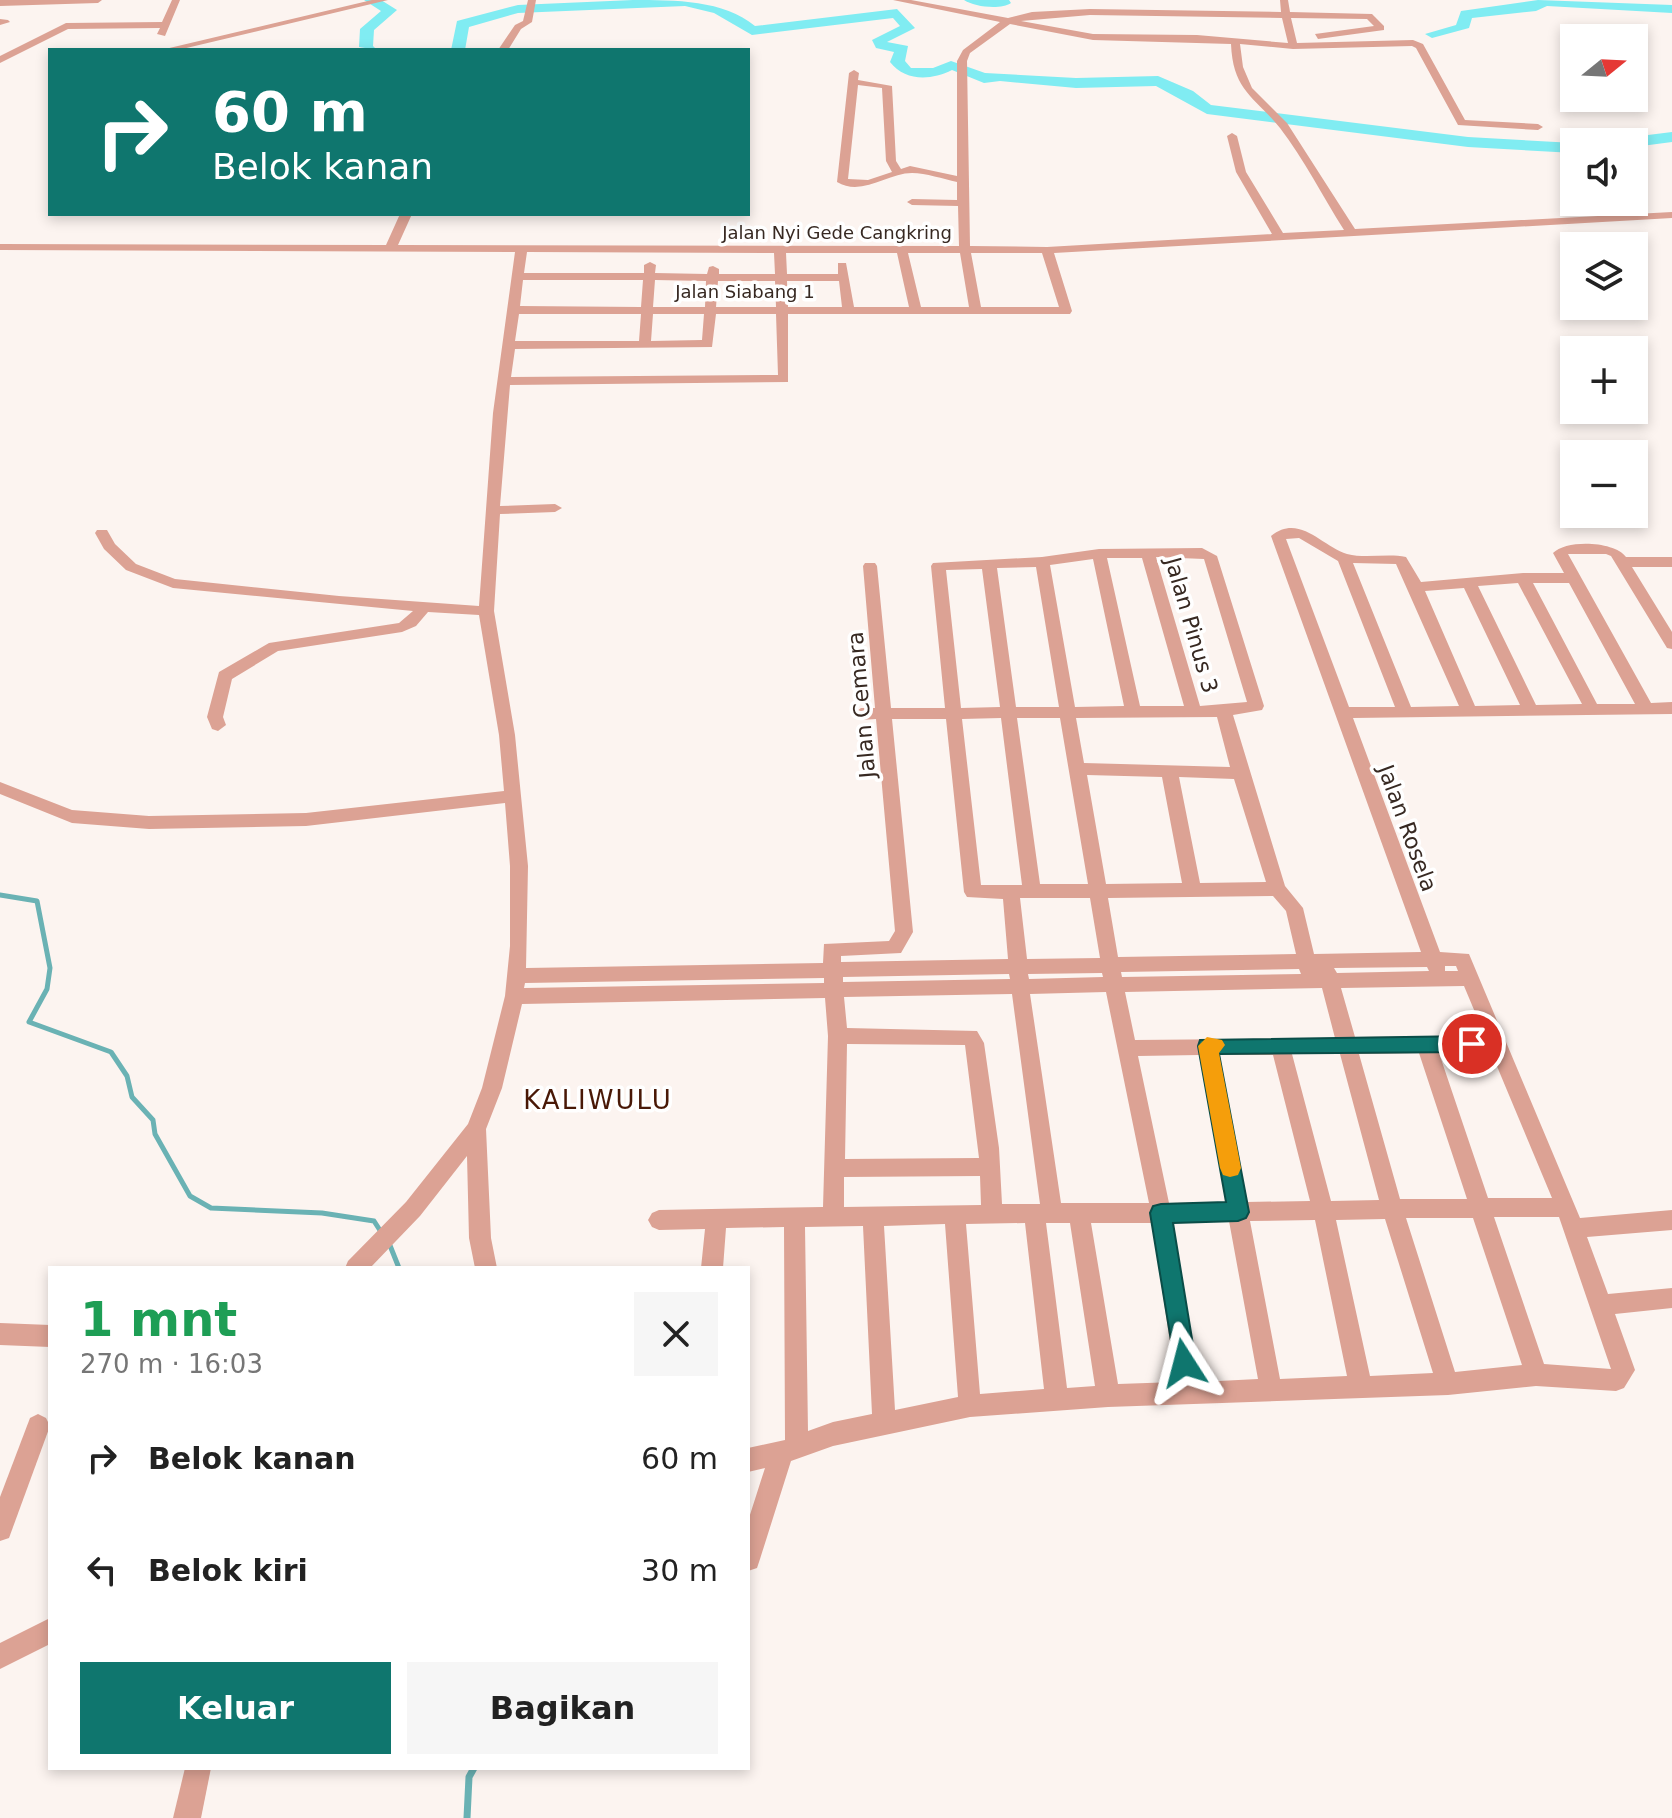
<!DOCTYPE html>
<html lang="id">
<meta charset="utf-8">
<style>
body{margin:0;font-family:"DejaVu Sans",sans-serif;background:#f6f6f6;color:#222;height:100vh;display:flex;flex-direction:column;font-size:30px;white-space:nowrap}
*{box-sizing:border-box;margin:0}
p{font-size:26px;color:#767676}
.icon{flex:none;width:44px;height:44px;fill:none;stroke:currentColor;stroke-width:2;stroke-linecap:round;stroke-linejoin:round}
.map{position:relative;flex:1;overflow:hidden}
.panel{position:absolute;left:48px;top:1266px;width:702px;height:504px;display:flex;flex-direction:column;background:#fff;border-radius:0px;box-shadow:0 4px 12px #0003}
.panel>*{flex:none}
.hud{position:absolute;left:48px;top:48px;width:702px;height:168px;border-radius:0px;box-shadow:0 4px 12px #0003;background:#0f766e;color:#fff;overflow:hidden}
.needle{width:52px;rotate:72deg}
.controls{position:absolute;left:1560px;top:24px;display:grid;gap:16px}
.controls a{display:grid;place-items:center;width:88px;height:88px;border-radius:0px;background:#fff;box-shadow:0 4px 12px #0003;font-size:40px}
.pin{position:absolute;display:grid;place-items:center;width:68px;height:68px;color:#fff;margin:-34px;border:4px solid #fff;border-radius:50%;box-shadow:0 2px 8px #0007}
.me{position:absolute;width:88px;margin:-44px;rotate:351deg;stroke-linejoin:round;filter:drop-shadow(0 0 6px #0008)}
.turn{display:flex;align-items:center;gap:28px;height:168px;padding:0 32px;font-size:36px}
.turn .icon{width:104px;height:104px;stroke-width:2.5}
.turn b{display:block;font-size:56px;line-height:68px}
.round{display:grid;place-items:center;flex:none;width:84px;height:84px;border-radius:0px;background:#f6f6f6}
.summary{display:flex;align-items:center;justify-content:space-between;height:136px;padding:0 32px}
h1{font-size:48px;font-weight:800;line-height:60px;color:#1e9e55}
.button{display:flex;gap:16px;margin-top:auto;padding:16px 32px}
.button a{flex:1;height:92px;border-radius:0px;background:#0f766e;color:#fff;font-size:32px;font-weight:800;line-height:92px;text-align:center}
.button a+a{background:#f6f6f6;color:#222}
ul{padding:0;list-style:none}
li{display:flex;align-items:center;gap:24px;height:112px;padding:0 32px}
li div{flex:1}
li b{display:block;font-size:30px}
li em{font-style:normal}
.map>svg:first-child{display:block}
.lines{fill:none;stroke-linecap:round;stroke-linejoin:round}
.stream-far1{stroke:#6ab2b4;stroke-width:5}
.stream{stroke:#6ab2b4;stroke-width:7}
.river{fill:#80ecf2;fill-rule:evenodd}
.minor{fill:#dca294;fill-rule:evenodd}
.route{fill:#0f766e;stroke:#0a4d48;stroke-width:2}
.slow{fill:#f59e0b}
.labels{text-anchor:middle;stroke-width:7;stroke-linejoin:round;paint-order:stroke}
.far-street-label{font-size:18px;fill:#372922;stroke:#fff}
.street-label{font-size:22px;fill:#372922;stroke:#fff}
.quarter-label{font-size:26px;letter-spacing:2px;fill:#491806;stroke:#fff}
</style>
<div class="map">
<svg width="1672" height="1818" viewBox="0 0 1672 1818">
<rect width="100%" height="100%" fill="#fcf4f0"/>
<g class="lines">
<g class="stream-far1">
<polyline points="0,895 37,901 50,968 47,989 29,1022 111,1052 127,1076 132,1097 153,1120 155,1134 190,1196 211,1208 322,1213 374,1221 383,1235"/>
<polyline points="389,1243 399,1268"/>
</g>
<polyline class="stream" points="467,1818 469,1777 474,1768"/>
<g class="river">
<polygon points="364,0 381,0 397,10 374,30 373,46 377,50 359,47 360,29 381,11"/>
<path d="M 633,0 C 675,0 724,0 755,26 L 897,9 L 915,28 L 887,42 L 908,46 L 905,61 L 911,68 L 933,68 L 951,61 L 985,73 L 1076,78 L 1158,76 L 1193,91 L 1211,105 L 1468,137 L 1574,143 L 1574,153 L 1468,147 L 1207,114 L 1156,86 L 1076,88 L 1000,81 L 984,83 L 952,70 C 930,81 905,81 890,62 L 894,52 L 876,48 L 872,40 L 900,26 L 893,18 L 752,35 L 714,13 L 685,6 L 518,13 L 469,27 L 465,50 L 451,50 L 457,21 L 518,5 Z"/>
<path d="M 964,0 L 1009,0 L 1011,3 C 1001,10 974,7 964,0 Z"/>
<polygon points="1538,0 1672,5 1672,13 1547,6 1536,11 1472,18 1469,28 1432,38 1425,34 1456,25 1461,11"/>
<polygon points="1672,132 1672,142 1634,147 1634,142 1624,142 1632,137"/>
</g>
<g class="minor">
<polygon points="0,0 102,0 98,3 0,6"/>
<polygon points="172,0 180,0 165,36 157,34 160,28 68,29 0,63 0,56 66,23 162,22"/>
<polygon points="372,0 388,0 178,50 161,50"/>
<polygon points="528,0 536,0 532,22 521,29 508,50 498,50 515,25 523,21"/>
<path d="M 893,0 L 911,0 L 1008,18 L 1032,12 L 1090,9 L 1281,12 L 1280,0 L 1288,0 L 1290,12 L 1372,14 L 1384,26 L 1384,30 L 1318,39 L 1315,34 L 1374,26 L 1367,19 L 1291,18 L 1297,43 L 1413,40 L 1423,44 L 1465,120 L 1538,124 L 1543,127 L 1538,130 L 1458,125 L 1416,48 L 1412,46 L 1293,49 L 1240,44 L 1243,67 L 1252,88 L 1287,123 L 1355,229 L 1672,212 L 1672,218 L 1054,253 L 1072,311 L 1070,314 L 788,314 L 788,382 L 510,385 L 500,506 L 555,504 L 562,508 L 555,512 L 500,514 L 494,611 L 515,735 L 521,796 L 528,866 L 526,968 L 823,963 L 824,944 L 889,941 L 895,931 L 876,719 L 861,720 L 853,714 L 861,708 L 875,708 L 863,566 L 865,563 L 875,563 L 877,566 L 891,708 L 945,708 L 931,566 L 933,563 L 1042,557 L 1099,549 L 1202,548 L 1217,556 L 1264,706 L 1262,710 L 1233,715 L 1285,886 L 1303,908 L 1314,954 L 1421,952 L 1271,536 C 1300,513 1322,547 1347,554 C 1366,559 1387,553 1406,557 L 1421,582 L 1523,573 L 1564,573 L 1553,553 C 1566,539 1615,541 1626,557 L 1672,557 L 1672,567 L 1632,567 L 1672,632 L 1672,649 L 1667,648 L 1611,556 L 1606,554 L 1568,554 L 1651,703 L 1672,702 L 1672,714 L 1353,718 L 1440,952 L 1469,954 L 1580,1218 L 1672,1210 L 1672,1230 L 1587,1237 L 1608,1294 L 1672,1288 L 1672,1308 L 1615,1314 L 1635,1370 L 1624,1388 L 1616,1391 L 1536,1386 L 1448,1395 L 1108,1407 L 970,1417 L 833,1446 L 791,1461 L 760,1559 L 757,1568 L 748,1571 L 748,1521 L 765,1468 L 748,1472 L 748,1448 L 785,1440 L 784,1227 L 726,1228 L 723,1268 L 701,1268 L 705,1229 L 659,1230 L 652,1227 L 648,1220 L 652,1213 L 659,1210 L 823,1207 L 828,1036 L 825,998 L 522,1004 L 502,1088 L 486,1129 L 491,1238 L 497,1268 L 475,1268 L 469,1238 L 467,1156 L 420,1216 L 370,1268 L 345,1268 L 348,1261 L 406,1202 L 468,1124 L 482,1088 L 505,996 L 510,946 L 510,866 L 505,803 L 306,826 L 149,829 L 72,823 L 0,794 L 0,782 L 72,810 L 149,816 L 306,813 L 504,791 L 499,735 L 479,615 L 428,612 L 416,626 L 402,632 L 278,651 L 232,679 L 223,717 L 226,725 L 218,731 L 212,729 L 207,717 L 219,672 L 269,643 L 399,623 L 413,611 L 173,588 L 126,570 L 104,549 L 95,533 L 97,530 L 107,530 L 115,544 L 136,564 L 175,579 L 339,596 L 479,606 L 493,413 L 515,252 L 0,250 L 0,244 L 386,245 L 400,214 L 412,214 L 398,245 L 959,246 L 958,206 L 912,205 L 907,202 L 912,199 L 957,200 L 957,182 C 943,179 926,173 912,173 C 887,173 862,197 837,182 L 849,73 L 854,70 L 859,73 L 858,80 L 892,86 L 896,161 L 901,169 L 910,166 L 957,176 L 957,61 L 963,50 L 1000,22 ZM 1090,15 L 1282,18 L 1288,43 L 1197,35 L 1093,34 L 1021,21 ZM 1010,24 L 1093,40 L 1231,44 C 1233,91 1254,96 1280,128 C 1304,159 1323,197 1344,230 L 1283,233 L 1246,172 L 1237,136 L 1232,133 L 1227,136 L 1236,172 L 1272,234 L 1047,247 L 970,246 L 967,61 L 970,53 ZM 858,85 L 882,88 L 886,161 L 892,172 L 868,180 L 848,179 ZM 527,252 L 774,253 L 775,274 L 719,274 L 719,269 L 713,266 L 709,267 L 707,274 L 655,273 L 656,265 L 650,262 L 644,265 L 644,273 L 524,273 ZM 786,253 L 897,253 L 909,307 L 854,307 L 846,263 L 838,263 L 838,274 L 787,274 ZM 908,253 L 960,253 L 969,307 L 921,307 ZM 971,253 L 1042,253 L 1059,307 L 981,307 ZM 523,280 L 643,280 L 641,307 L 520,306 ZM 655,280 L 706,281 L 705,307 L 653,307 ZM 718,281 L 775,281 L 776,307 L 716,307 ZM 787,281 L 839,281 L 842,307 L 788,307 ZM 519,314 L 641,314 L 639,341 L 515,341 ZM 653,314 L 704,314 L 702,340 L 651,341 ZM 716,314 L 776,314 L 778,375 L 511,377 L 515,349 L 712,347 ZM 1299,538 L 1338,561 L 1395,707 L 1349,707 L 1286,539 ZM 1156,557 L 1204,559 L 1247,702 L 1200,706 ZM 1107,558 L 1142,558 L 1184,706 L 1140,706 ZM 1093,559 L 1124,706 L 1075,707 L 1050,565 ZM 1353,563 L 1396,564 L 1459,706 L 1411,707 ZM 1036,567 L 1059,707 L 1016,707 L 997,568 ZM 982,569 L 1000,707 L 961,708 L 946,570 ZM 1518,583 L 1582,704 L 1536,705 L 1478,586 ZM 1533,583 L 1569,583 L 1635,704 L 1597,704 ZM 1464,588 L 1520,705 L 1475,706 L 1425,591 ZM 1217,717 L 1230,767 L 1084,763 L 1076,718 ZM 1001,718 L 1022,885 L 981,885 L 962,719 ZM 1017,718 L 1060,718 L 1088,884 L 1040,884 ZM 892,719 L 946,719 L 964,892 L 967,897 L 1003,899 L 1008,959 L 841,962 L 841,956 L 901,953 L 913,932 ZM 1087,775 L 1162,777 L 1182,883 L 1106,884 ZM 1179,777 L 1234,779 L 1266,882 L 1200,883 ZM 1273,896 L 1286,911 L 1296,954 L 1118,957 L 1108,898 ZM 1020,898 L 1090,898 L 1100,958 L 1027,959 ZM 1445,966 L 1456,966 L 1458,971 L 1445,971 ZM 1427,967 L 1429,971 L 1337,973 L 1334,968 ZM 1299,969 L 1301,974 L 1122,977 L 1121,972 ZM 1102,973 L 1103,977 L 1029,979 L 1028,974 ZM 1009,974 L 1010,979 L 843,982 L 843,977 ZM 824,978 L 824,983 L 524,988 L 525,983 ZM 1464,986 L 1485,1036 L 1355,1037 L 1341,988 ZM 1322,988 L 1335,1038 L 1135,1040 L 1125,992 ZM 1106,992 L 1149,1203 L 1061,1203 L 1030,994 ZM 1012,994 L 1040,1204 L 1002,1204 L 999,1148 L 984,1043 L 977,1031 L 847,1028 L 844,997 ZM 847,1044 L 965,1045 L 979,1158 L 845,1159 ZM 1491,1052 L 1552,1198 L 1488,1198 L 1439,1053 ZM 1419,1053 L 1467,1199 L 1400,1199 L 1359,1054 ZM 1292,1054 L 1340,1054 L 1379,1200 L 1331,1201 ZM 1199,1055 L 1226,1202 L 1169,1203 L 1138,1056 ZM 1218,1055 L 1273,1055 L 1310,1201 L 1246,1202 ZM 980,1176 L 981,1205 L 844,1207 L 844,1177 ZM 1494,1217 L 1559,1217 L 1611,1369 L 1544,1364 ZM 1406,1218 L 1473,1218 L 1522,1365 L 1455,1372 ZM 1385,1219 L 1433,1373 L 1370,1376 L 1336,1220 ZM 1315,1220 L 1347,1376 L 1280,1379 L 1250,1221 ZM 1229,1221 L 1258,1379 L 1199,1382 L 1173,1222 ZM 1025,1223 L 1044,1389 L 980,1394 L 966,1224 ZM 1046,1223 L 1070,1223 L 1095,1386 L 1067,1388 ZM 1091,1223 L 1152,1223 L 1176,1382 L 1118,1384 ZM 945,1224 L 958,1397 L 895,1410 L 884,1226 ZM 863,1226 L 872,1414 L 833,1422 L 808,1431 L 805,1227 Z"/>
<polygon points="0,19 8,20 10,22 0,25"/>
<polygon points="0,1323 50,1325 50,1347 0,1345"/>
<polygon points="38,1414 46,1418 50,1426 9,1538 0,1541 0,1497 30,1418"/>
<polygon points="50,1618 50,1644 0,1669 0,1643"/>
<polygon points="185,1768 211,1768 201,1818 173,1818"/>
</g>
</g>
<polygon class="route" points="1472,1036 1482,1044 1472,1052 1219,1054 1249,1212 1246,1218 1238,1221 1173,1223 1196,1363 1192,1371 1184,1374 1176,1371 1150,1213 1153,1206 1161,1204 1226,1202 1198,1046 1200,1040"/>
<polygon class="slow" points="1207,1037 1222,1040 1225,1045 1219,1053 1241,1168 1238,1175 1230,1177 1223,1175 1220,1168 1198,1046"/>
<g class="labels">
<g class="far-street-label">
<text x="837" y="239">Jalan Nyi Gede Cangkring</text>
<text x="745" y="298">Jalan Siabang 1</text>
</g>
<g class="street-label">
<text transform="translate(1192 625) rotate(74)" y="8">Jalan Pinus 3</text>
<text transform="translate(861 705) rotate(-95)" y="8">Jalan Cemara</text>
<text transform="translate(1408 828) rotate(70)" y="8">Jalan Rosela</text>
</g>
<g class="quarter-label">
<text x="598" y="1109">KALIWULU</text>
</g>
</g>
</svg>
<div class="controls">
<a><svg class="needle" viewBox="-14 -14 28 28"><path d="M0-13l5 13h-10z" fill="#e53935"/><path d="M0 13l5-13h-10z" fill="#767676"/></svg></a>
<a><svg class="icon" aria-label="sound" viewBox="0 0 24 24"><path d="M4 9h4l5-4v14l-5-4H4zM17 9q2 3 0 6"/></svg></a>
<a><svg class="icon" aria-label="layers" viewBox="0 0 24 24"><path d="M12 4l9 5-9 5-9-5zM3 14l9 5 9-5"/></svg></a>
<a>+</a>
<a>−</a>
</div>
<div class="pin" style="left:1472px;top:1044px;background:#d93025"><svg class="icon" aria-label="arrive" viewBox="0 0 24 24"><path d="M6 21V4h12l-3 4 3 4H6"/></svg></div>
<svg class="me" style="left:1184px;top:1363px" viewBox="-20 -20 40 40"><path d="M0-17L14 15 0 8-14 15z" fill="#0f766e" stroke="#fff" stroke-width="4"/></svg>
<div class="hud">
<div class="turn"><svg class="icon" aria-label="right" viewBox="0 0 24 24"><path d="M7 20v-9h11M14 6l5 5-5 5"/></svg><div><b>60 m</b>Belok kanan</div></div>
</div>
<section class="panel">
<div class="summary"><div><h1>1 mnt</h1><p>270 m · 16:03</p></div><a class="round"><svg class="icon" aria-label="close" viewBox="0 0 24 24"><path d="M6 6l12 12M18 6L6 18"/></svg></a></div>
<ul>
<li><svg class="icon" aria-label="right" viewBox="0 0 24 24"><path d="M7 20v-9h11M14 6l5 5-5 5"/></svg><div><b>Belok kanan</b></div><em>60 m</em></li>
<li><svg class="icon" aria-label="left" viewBox="0 0 24 24"><path d="M17 20v-9H6M10 6l-5 5 5 5"/></svg><div><b>Belok kiri</b></div><em>30 m</em></li>
</ul>
<div class="button"><a>Keluar</a><a>Bagikan</a></div>
</section>
</div>
